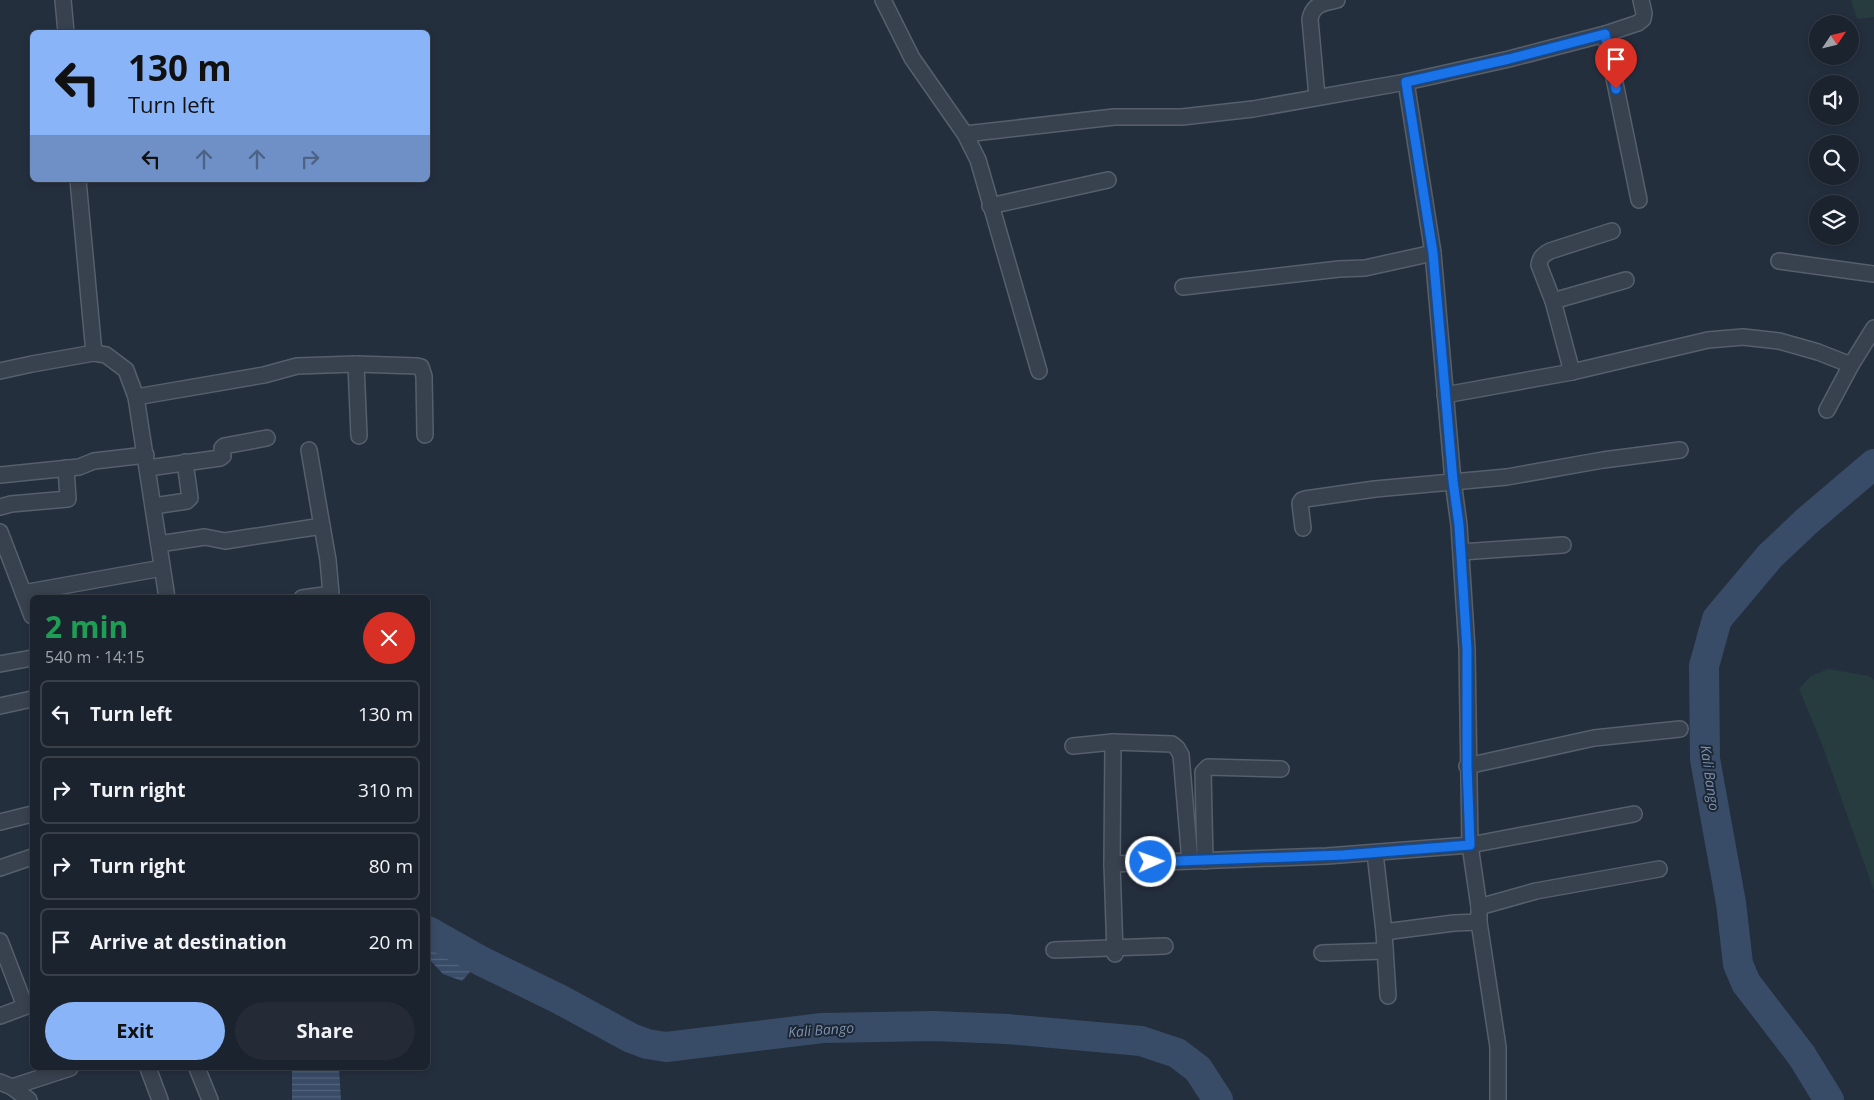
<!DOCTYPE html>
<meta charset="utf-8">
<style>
body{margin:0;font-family:"Open Sans",sans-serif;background:#242b36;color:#f1f3f6;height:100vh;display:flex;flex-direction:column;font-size:19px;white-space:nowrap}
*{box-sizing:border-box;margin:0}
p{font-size:16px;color:#a0a4aa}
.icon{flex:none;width:28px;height:28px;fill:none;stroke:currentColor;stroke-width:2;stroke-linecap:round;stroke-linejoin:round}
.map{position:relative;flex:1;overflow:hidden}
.details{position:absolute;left:30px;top:595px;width:400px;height:475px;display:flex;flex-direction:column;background:#1b232e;border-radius:8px;box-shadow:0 2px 8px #0003,0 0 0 1px #39404a}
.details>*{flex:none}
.top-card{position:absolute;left:30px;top:30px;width:400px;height:152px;border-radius:8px;box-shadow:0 2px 8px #0003,0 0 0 1px #39404a;background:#8ab4f8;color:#111;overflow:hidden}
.needle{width:32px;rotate:55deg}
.buttons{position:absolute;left:1809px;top:15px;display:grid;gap:10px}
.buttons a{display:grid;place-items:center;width:50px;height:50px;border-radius:50%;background:#1b232e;box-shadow:0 2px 8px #0003,0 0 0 1px #39404a;font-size:25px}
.pin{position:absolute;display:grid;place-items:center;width:42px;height:42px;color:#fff;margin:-51px -21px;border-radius:50% 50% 50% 0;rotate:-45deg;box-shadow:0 0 5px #0007}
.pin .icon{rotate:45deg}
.me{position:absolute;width:55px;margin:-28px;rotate:88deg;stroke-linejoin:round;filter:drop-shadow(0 0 4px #0008)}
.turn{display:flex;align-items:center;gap:18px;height:105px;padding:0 15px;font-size:22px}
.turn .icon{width:65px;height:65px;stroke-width:2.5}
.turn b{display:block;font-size:35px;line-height:42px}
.lanes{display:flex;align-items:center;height:48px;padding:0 15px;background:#0003;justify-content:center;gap:25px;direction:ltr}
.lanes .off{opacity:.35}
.round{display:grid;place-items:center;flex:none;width:52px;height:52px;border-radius:26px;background:#242b36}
.headline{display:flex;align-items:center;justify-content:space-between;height:85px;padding:0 15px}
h1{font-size:30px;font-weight:700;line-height:38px;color:#1e9e55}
.action{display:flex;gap:10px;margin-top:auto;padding:10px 15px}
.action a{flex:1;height:58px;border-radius:30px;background:#8ab4f8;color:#111;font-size:20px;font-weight:700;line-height:58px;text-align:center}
.action a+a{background:#242b36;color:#f1f3f6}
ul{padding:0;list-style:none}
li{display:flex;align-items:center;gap:15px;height:68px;margin:0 10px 8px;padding:0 5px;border:2px solid #39404a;border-radius:8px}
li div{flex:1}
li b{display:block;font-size:19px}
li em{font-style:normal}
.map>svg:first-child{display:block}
.grass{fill:#263c3f}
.water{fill:url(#water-rules)}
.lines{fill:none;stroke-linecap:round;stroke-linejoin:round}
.river{stroke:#394c67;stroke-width:30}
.minor-casing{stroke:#565f6c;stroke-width:18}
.minor{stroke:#38414e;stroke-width:15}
.route-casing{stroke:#114b97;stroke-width:12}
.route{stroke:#1a73e8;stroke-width:9}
.labels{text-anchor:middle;stroke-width:4;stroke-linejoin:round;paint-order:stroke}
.water-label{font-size:14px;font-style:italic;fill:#7c92b1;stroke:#1d2633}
</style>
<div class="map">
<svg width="1874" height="1100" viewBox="0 0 1874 1100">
<defs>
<pattern id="water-rules" width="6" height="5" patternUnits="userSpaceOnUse" patternTransform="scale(1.25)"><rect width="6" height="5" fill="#394c67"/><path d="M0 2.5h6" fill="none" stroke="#53647b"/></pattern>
</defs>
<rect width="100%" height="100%" fill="#242f3e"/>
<g class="grass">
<polygon points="1851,0 1874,0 1874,17 1857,19"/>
<polygon points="1828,669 1869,676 1874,680 1874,891 1822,744 1799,689 1811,676"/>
</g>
<g class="water">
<polygon points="428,917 489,951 462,981 443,974 428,958"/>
<polygon points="292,1068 339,1068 341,1100 292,1100"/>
</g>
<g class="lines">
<g class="river">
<polyline points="428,931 481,961 559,999 631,1038 647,1044 666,1047 822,1028 933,1026 1007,1029 1141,1041 1177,1053 1198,1069 1218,1100"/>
<polyline points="1829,1100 1802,1056 1746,983 1738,964 1731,903 1705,759 1704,666 1717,619 1770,556 1807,521 1874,464"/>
</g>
<g class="minor-casing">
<g id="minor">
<polyline points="63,0 66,32"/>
<polyline points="883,0 912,58 965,134 978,160 1039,371"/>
<polyline points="1605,34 1639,200"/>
<polyline points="1406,82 1433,253 1453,481 1459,525 1467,649 1470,845 1479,907 1479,922 1498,1047 1498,1100"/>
<path d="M 1317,97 L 1310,19 C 1313,4 1323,3 1337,0"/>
<polyline points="965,134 1114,117 1182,117 1253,109 1406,82 1509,59 1605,34 1638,23 1643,19 1644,13 1641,0"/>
<polyline points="78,180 94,353"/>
<polyline points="990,206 1108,180"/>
<polyline points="1779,261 1874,274"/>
<polyline points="1183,287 1339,269 1365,268 1433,253"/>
<polyline points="1553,301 1626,280"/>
<polyline points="356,364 359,436"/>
<polyline points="0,371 32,364 94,353 106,355 126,370 136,397 167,598"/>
<path d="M 1572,372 L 1553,301 L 1539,265 C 1540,257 1544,254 1550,251 L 1612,231"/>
<polyline points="1445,395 1572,372 1708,340 1743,337 1779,341 1818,352 1851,365"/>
<polyline points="136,397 264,375 297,366 356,364 417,366 421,367 424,376 425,435"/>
<polyline points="1827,410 1851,365 1874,328"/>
<polyline points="148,468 220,458 223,456 222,448 224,446 267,438"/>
<polyline points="0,475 79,467 94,461 146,455"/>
<polyline points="154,506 187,501 190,498 185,462"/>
<polyline points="0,507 11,504 68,499 66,468"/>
<polyline points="1303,528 1300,503 1302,500 1305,499 1375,489 1507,477 1603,460 1680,450"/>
<polyline points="0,532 32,616"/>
<polyline points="159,544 205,537 225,541 322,526 309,450"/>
<polyline points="1461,552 1563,545"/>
<polyline points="23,593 162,568"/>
<polyline points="302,598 331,594 328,560 322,526"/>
<polyline points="0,664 32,658"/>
<polyline points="0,706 32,699"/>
<polyline points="1113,742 1112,864 1115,954"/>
<polyline points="1073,746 1113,742 1172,744 1177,748 1181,755 1190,861"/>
<polyline points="1467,766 1594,738 1680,729"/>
<polyline points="0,822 32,814"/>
<polyline points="1375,853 1384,932 1388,996"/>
<polyline points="1205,861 1203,772 1208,767 1281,769"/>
<polyline points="1112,864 1327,856 1470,845 1634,814"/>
<polyline points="0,868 32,857"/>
<polyline points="1479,907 1536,891 1659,869"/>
<polyline points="1384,932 1454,923 1479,922"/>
<polyline points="0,941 25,1006"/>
<polyline points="1054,950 1165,946"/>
<polyline points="1322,953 1385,951"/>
<polyline points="0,1016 32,1004"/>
<polyline points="148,1068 160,1100"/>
<polyline points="197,1068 210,1100"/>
<polyline points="0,1082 12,1087 29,1100"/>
<polyline points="12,1087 70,1068"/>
</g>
</g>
<use href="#minor" class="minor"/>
</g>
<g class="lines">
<g class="route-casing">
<polyline id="route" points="1151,862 1343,855 1470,845 1467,766 1467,649 1459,525 1453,481 1433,253 1406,82 1509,59 1605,34 1616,89"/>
</g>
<use href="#route" class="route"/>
</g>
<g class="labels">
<g class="water-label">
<text transform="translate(1710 778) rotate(82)" y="5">Kali Bango</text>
<text transform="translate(821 1030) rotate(-4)" y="5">Kali Bango</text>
</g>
</g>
</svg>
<div class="buttons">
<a><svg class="needle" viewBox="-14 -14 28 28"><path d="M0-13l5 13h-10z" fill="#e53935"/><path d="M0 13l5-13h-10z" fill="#a0a4aa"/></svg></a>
<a><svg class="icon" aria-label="sound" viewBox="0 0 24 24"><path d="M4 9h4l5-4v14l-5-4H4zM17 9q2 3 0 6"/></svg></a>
<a><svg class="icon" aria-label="search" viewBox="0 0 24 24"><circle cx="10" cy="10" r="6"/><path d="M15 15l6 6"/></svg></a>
<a><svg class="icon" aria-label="layers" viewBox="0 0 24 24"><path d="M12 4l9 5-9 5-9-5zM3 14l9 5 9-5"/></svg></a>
</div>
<div class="pin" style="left:1616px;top:89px;background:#d93025"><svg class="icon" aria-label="arrive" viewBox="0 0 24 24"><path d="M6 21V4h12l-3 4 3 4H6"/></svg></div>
<svg class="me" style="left:1151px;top:862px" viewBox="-20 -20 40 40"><circle r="17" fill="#1a73e8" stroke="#fff" stroke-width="3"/><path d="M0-11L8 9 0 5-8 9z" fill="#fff"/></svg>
<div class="top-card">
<div class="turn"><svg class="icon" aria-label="left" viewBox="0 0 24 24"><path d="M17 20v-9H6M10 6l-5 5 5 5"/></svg><div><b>130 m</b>Turn left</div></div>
<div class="lanes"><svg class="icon" aria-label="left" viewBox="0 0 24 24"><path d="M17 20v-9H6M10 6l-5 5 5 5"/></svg><svg class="icon off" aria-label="ahead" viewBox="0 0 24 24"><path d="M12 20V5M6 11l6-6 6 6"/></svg><svg class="icon off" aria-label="ahead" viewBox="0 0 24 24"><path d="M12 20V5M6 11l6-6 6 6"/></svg><svg class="icon off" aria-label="right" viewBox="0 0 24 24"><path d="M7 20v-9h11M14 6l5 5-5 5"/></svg></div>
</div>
<section class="details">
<div class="headline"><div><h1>2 min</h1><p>540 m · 14:15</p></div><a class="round" style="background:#d93025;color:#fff"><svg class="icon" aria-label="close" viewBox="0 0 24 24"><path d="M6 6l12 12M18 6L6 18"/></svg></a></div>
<ul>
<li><svg class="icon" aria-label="left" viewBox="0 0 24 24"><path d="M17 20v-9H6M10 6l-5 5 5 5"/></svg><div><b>Turn left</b></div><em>130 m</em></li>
<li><svg class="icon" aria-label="right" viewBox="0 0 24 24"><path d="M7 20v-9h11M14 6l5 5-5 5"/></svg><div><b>Turn right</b></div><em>310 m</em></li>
<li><svg class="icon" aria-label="right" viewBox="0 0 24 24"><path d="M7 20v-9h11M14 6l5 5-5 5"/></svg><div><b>Turn right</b></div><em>80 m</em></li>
<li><svg class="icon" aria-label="arrive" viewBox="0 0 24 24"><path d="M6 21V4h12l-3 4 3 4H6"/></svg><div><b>Arrive at destination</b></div><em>20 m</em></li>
</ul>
<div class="action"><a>Exit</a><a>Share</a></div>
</section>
</div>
